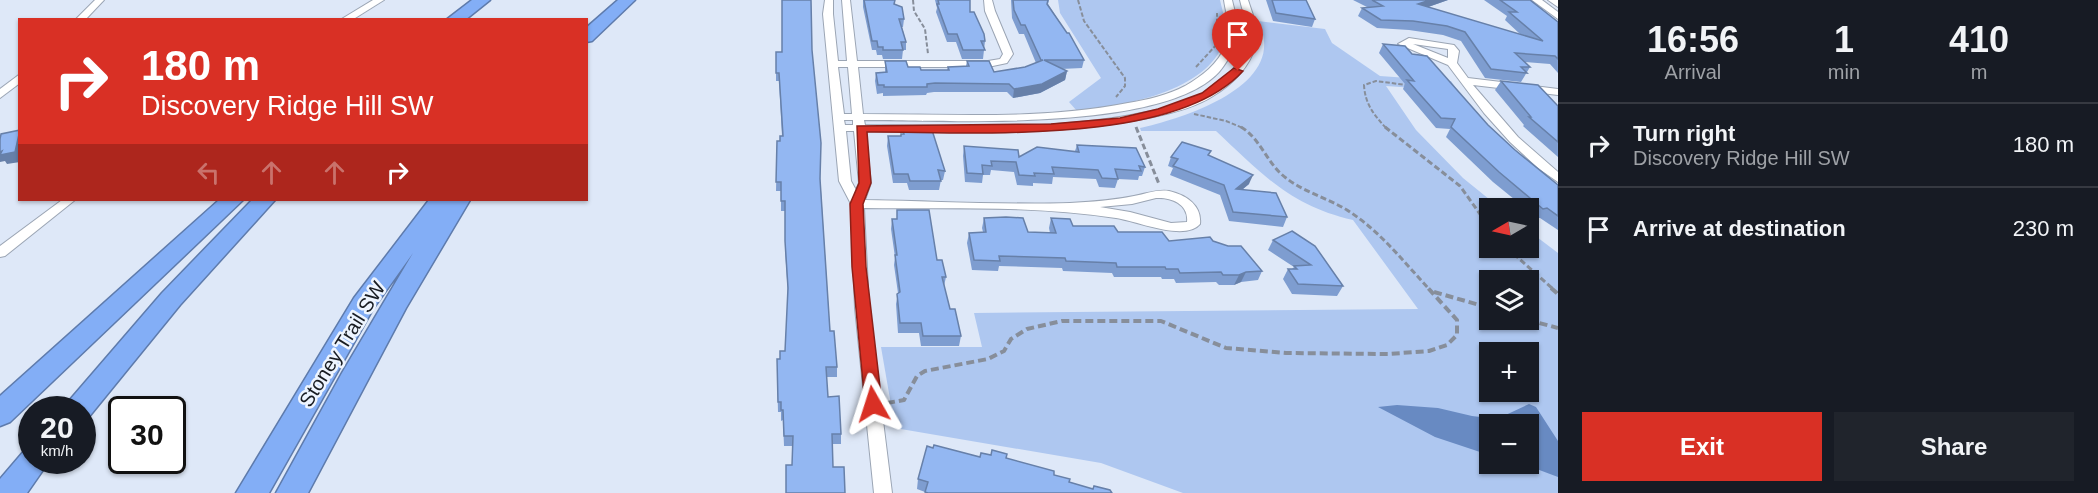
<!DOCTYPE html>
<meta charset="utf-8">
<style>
body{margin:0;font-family:Arial,sans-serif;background:#20242c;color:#f1f3f6;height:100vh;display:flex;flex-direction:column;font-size:22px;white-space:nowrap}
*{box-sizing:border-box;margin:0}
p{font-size:20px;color:#9ea1a6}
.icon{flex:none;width:33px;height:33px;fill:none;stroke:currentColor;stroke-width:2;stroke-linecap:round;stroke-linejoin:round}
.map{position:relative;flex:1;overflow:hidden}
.panel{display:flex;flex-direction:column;background:#171b24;width:540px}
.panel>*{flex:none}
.guide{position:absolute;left:18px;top:18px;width:570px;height:183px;border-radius:0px;box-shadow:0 2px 4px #0004;background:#d93025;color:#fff;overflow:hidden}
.needle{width:39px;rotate:261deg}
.controls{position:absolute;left:1479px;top:198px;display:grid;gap:12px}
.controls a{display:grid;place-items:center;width:60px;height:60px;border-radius:0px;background:#171b24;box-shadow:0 2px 4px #0004;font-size:30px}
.speed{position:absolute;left:18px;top:396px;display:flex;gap:12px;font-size:30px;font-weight:700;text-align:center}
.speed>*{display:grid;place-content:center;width:78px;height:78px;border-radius:50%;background:#171b24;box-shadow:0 2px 4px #0004;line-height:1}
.speed small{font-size:15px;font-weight:400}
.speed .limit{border:3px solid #111;border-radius:9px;background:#fff;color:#111}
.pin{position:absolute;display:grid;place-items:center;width:51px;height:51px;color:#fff;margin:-62px -26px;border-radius:50% 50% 50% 0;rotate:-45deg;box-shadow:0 0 6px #0007}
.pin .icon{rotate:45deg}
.me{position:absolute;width:66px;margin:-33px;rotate:354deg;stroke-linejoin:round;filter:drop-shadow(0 0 4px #0008)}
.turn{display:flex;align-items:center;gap:21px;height:126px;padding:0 24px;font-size:27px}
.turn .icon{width:78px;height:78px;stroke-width:2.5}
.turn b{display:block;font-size:42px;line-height:51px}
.lanes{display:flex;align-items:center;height:57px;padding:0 24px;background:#0003;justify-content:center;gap:30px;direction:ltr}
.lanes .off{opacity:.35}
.eta{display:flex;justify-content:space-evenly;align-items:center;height:102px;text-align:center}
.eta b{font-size:36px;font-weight:600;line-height:42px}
.cta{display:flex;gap:12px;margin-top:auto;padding:12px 24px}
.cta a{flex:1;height:69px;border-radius:0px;background:#d93025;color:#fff;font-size:24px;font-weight:600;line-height:69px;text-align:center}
.cta a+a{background:#20242c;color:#f1f3f6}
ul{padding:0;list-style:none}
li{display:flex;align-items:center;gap:18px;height:84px;padding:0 24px;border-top:2px solid #363941}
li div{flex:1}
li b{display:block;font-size:22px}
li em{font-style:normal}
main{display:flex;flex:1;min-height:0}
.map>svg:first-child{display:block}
.green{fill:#aec7f0;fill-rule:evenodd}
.water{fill:#688ac2}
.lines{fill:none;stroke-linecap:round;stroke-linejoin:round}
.street-casing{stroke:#9ba5b4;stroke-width:2}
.highway-casing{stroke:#5e7bac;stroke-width:3}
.path-far2{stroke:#878e9a;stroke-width:2;stroke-dasharray:4.5 2;stroke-linecap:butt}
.path-far1{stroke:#878e9a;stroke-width:3;stroke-dasharray:6 3;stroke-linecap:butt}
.path{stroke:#878e9a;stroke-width:4;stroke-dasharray:8 4;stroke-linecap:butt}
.street{fill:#fff;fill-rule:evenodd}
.highway{fill:#83aef6;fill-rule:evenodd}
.wall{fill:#7e9dd0}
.shaded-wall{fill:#6780a9}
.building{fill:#93b7f2;stroke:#6780a9;stroke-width:1.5}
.route{fill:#d93025;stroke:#8d1f18;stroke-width:1.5}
.labels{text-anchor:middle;stroke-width:5;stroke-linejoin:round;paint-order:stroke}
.street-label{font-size:20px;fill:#191d23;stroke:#eef5ff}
</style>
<main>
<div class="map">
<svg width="1558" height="493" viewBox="0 0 1558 493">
<rect width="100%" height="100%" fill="#dee8f8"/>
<g class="green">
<path d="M 1058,0 L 1220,0 C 1223,13 1228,28 1224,41 C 1208,92 1122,106 1077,111 L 1069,102 L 1101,78 L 1060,13 Z"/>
<path d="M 1258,21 L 1325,29 L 1332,43 L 1380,76 L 1451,81 L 1458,91 L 1386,86 L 1416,130 L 1463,178 L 1500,208 L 1490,208 L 1490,248 L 1528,248 L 1529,231 L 1558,253 L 1558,493 L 1183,493 L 1101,463 L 895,428 L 881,347 L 982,347 L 974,313 L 1418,309 L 1353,220 C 1290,206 1261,173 1216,131 L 1141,131 L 1140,128 C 1184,118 1291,85 1258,21 ZM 1490,280 L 1528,280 L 1528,320 L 1490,320 ZM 1490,352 L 1528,352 L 1528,392 L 1490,392 ZM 1490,424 L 1528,424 L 1528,464 L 1490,464 Z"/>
</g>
<polygon class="water" points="1529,404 1536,407 1558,441 1558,477 1523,464 1528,464 1528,424 1490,424 1489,455 1435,437 1378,407 1397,405 1438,408 1472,416 1497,419"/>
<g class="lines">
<g class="street-casing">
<g id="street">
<polygon points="95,0 104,0 85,20 75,20"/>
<polygon points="373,0 384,0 352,20 340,20"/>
<path d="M 825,0 L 833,0 L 833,14 L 838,61 L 847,61 L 842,0 L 850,0 L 857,61 L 988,61 L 1000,59 L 1003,54 L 985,11 L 984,0 L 992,0 L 995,11 L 1013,54 L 1007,63 L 988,67 L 858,67 L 863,114 C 951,114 1042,120 1128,103 C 1147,100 1168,95 1185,86 C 1202,76 1218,64 1226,45 C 1232,31 1226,14 1224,0 L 1232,0 C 1235,14 1242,31 1236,45 C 1232,53 1225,65 1219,72 C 1163,133 945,120 864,120 L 865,125 C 957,125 1054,132 1146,112 C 1166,108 1189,103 1206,92 C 1224,80 1240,66 1246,45 C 1250,31 1243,13 1240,0 L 1248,0 C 1252,13 1260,31 1256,45 C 1249,68 1233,84 1213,96 C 1196,107 1173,113 1153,117 C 1059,137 961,131 865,131 L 871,183 L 865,200 C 933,201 1002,205 1070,203 C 1090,202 1114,200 1134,196 C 1146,194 1157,189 1169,191 C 1186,195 1202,205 1200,224 C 1185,242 1137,221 1116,218 C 1033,205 947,209 864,208 L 869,308 L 892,493 L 874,493 L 855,308 L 851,204 L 839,181 L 823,14 ZM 838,67 L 848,67 L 852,114 L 844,114 ZM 844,120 L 853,120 L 853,125 L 845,125 ZM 846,131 L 854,131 L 859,183 L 856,190 L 851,181 ZM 1156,198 C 1171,197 1189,204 1187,222 L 1171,223 L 1130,212 L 1100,207 L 1132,204 Z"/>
<polygon points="1532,0 1542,0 1558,12 1558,19"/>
<polygon points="1548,0 1558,0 1558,7"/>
<path d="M 1409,38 L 1454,45 L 1459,51 L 1457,63 L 1468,78 L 1558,89 L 1558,95 L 1473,85 L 1518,137 L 1558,172 L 1558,182 L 1538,168 L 1510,142 L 1484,113 L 1448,65 L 1398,44 ZM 1413,44 L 1448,49 L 1448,58 Z"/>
<polygon points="20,74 20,83 0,98 0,89"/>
<polygon points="62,200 75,200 5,256 0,257 0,246"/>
</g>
</g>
<g class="highway-casing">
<g id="highway">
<polygon points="472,0 490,0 465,20 446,20"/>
<polygon points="618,0 635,0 592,41 586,42 586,28"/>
<polygon points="219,200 243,200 10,422 0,426 0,396"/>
<polygon points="252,200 275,200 180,305 88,418 82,420 82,410 64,410 68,402 162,293"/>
<polygon points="429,200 470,200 406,308 308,493 276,493 342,373 413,253 373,309 269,493 236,493 354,298"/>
<polygon points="32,448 32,460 50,460 27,493 0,493 0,479 24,451"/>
</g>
</g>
<g class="path-far2">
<polyline points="913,0 914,11 925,29 928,54"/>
<polyline points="1078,0 1084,21 1125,78 1125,86 1116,97"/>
<polyline points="1196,67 1217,44 1217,13"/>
<polyline points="1194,114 1226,121 1243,128"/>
<path d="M 1386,128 C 1374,115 1365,104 1364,85 L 1376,81 L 1406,85"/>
</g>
<g class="path-far1">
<polyline points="1136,127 1159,184"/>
<path d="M 1241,127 C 1261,139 1267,164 1286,178 C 1304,192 1327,198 1347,210 C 1380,231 1403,261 1429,289"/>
<polyline points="1385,127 1460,186 1490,228"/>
<polyline points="1507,248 1553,289"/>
</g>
<g class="path">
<polyline points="1551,288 1558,294"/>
<polyline points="1434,292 1490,308"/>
<polyline points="1528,320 1558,328"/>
<polyline points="887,403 904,400 917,376 925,371 988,359 1004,351 1011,339 1027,329 1062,321 1161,321 1226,348 1286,353 1388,354 1429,351 1447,345 1457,335 1457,320 1428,288"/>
</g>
<use href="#street" class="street"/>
<use href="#highway" class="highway"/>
</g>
<g class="wall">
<polygon points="863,0 895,0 894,4 904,19 903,27 902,27 906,42 906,50 903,50 902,59 883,59 882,55 877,55 876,50 872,50 863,7"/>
<polygon points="935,0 970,0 970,12 985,41 983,59 962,59 956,42 947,42 936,12 937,8"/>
<polygon points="1011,0 1049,0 1048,4 1084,60 1082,68 1061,69 1067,71 1065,80 1040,93 1013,98 1007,92 934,92 927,93 926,95 883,96 883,93 877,94 875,81 876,73 885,72 885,61 921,70 947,70 948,67 966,66 967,61 994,72 1025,67 1036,63 1024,34 1019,34 1012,18"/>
<polygon points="1266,0 1306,0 1315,19 1312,27 1273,21"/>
<polygon points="1353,0 1448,0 1428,7 1521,35 1505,20 1507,16 1484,0 1530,0 1558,22 1558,73 1550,64 1525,62 1530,67 1521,82 1485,78 1461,41 1443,35 1409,30 1377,28 1358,16 1362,8 1367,7"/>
<polygon points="811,4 812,50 830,331 837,367 837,377 826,377 828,397 841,434 841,444 832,444 792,465 792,446 784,446 783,420 781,421 781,412 778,412 777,369 780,359 785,351 788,295 785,250 785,211 781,211 781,191 776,191 777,141 780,141 782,136 779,81 776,81 776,60"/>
<polygon points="1383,44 1412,54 1515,150 1558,185 1558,230 1540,218 1537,218 1528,212 1528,208 1525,208 1493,182 1446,137 1450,129 1436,128 1403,89 1405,84 1379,53"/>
<polygon points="1501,81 1558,106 1558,157 1523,126 1524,125 1495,90"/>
<polygon points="903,130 945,171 943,180 941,180 939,190 909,190 907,183 893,183 887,146 888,136 900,136 903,134"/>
<polygon points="1077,145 1145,167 1142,176 1139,176 1138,180 1118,179 1115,188 1099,187 1096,179 1053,177 1052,184 1033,183 1033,186 1017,185 1014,172 991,170 990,175 983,175 982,183 965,182 963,156 964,146 1019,157 1075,151"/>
<polygon points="1209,156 1249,184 1243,189 1287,217 1283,227 1229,221 1220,195 1170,175 1173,168 1168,166 1171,157"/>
<polygon points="984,218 1028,232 1050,233 1049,228 1051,218 1073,226 1169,241 1213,241 1262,271 1258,280 1241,282 1234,285 1219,285 1216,282 1176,283 1174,279 1162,279 1161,277 1114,277 1112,273 1063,271 1062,268 999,266 998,271 972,270 967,243 969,233 983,232 982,228"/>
<polygon points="892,219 937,260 946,277 944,286 950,309 961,336 959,346 921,346 919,333 898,333 896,304 898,293 894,265 895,257 891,229"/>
<polygon points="1273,240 1343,286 1337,296 1292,294 1283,279 1288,269 1292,269 1294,267 1268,250"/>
<polygon points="991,455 1006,458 1054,475 1069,482 1093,489 1094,486 1112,493 925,493 925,492 917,489 918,479 980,457"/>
</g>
<g class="shaded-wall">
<polygon points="1430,0 1448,0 1414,12 1418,4"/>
<polygon points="1067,71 1065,80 1040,93 1013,98 1014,89"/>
<polygon points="20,132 20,162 7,164 5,161 0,162 0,152"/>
<polygon points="1253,175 1249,184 1232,198 1236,189"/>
<polygon points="1246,272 1241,282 1234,285 1239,275"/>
</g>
<g class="building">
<polygon points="782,0 811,0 812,50 821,143 820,179 830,331 834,331 837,367 826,367 828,397 839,396 841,434 832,434 833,467 844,467 845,493 786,493 786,465 792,465 793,436 784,436 783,410 781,410 781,402 778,402 777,359 780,359 780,351 785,351 788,288 785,241 785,201 781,201 781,182 776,182 777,141 780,141 780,136 783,136 779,73 776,73 776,52 782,52"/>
<polygon points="864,0 895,0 894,4 902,7 904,19 899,19 906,42 901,42 903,50 883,50 883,47 878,47 877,41 872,41"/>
<polygon points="938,0 970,0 970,12 974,12 984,34 985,41 981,41 985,50 963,50 957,34 948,34 937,4 939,4"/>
<polygon points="1013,0 1048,0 1047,4 1067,33 1069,33 1084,60 1044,60 1067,71 1042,84 1014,89 1009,84 935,83 927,84 927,87 884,87 884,85 878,85 876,73 887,72 885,61 906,61 908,67 920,67 921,70 949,70 948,67 969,66 967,61 989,61 994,72 1025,67 1043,60 1041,60 1025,25 1021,25 1014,10"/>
<polygon points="1272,0 1306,0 1315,19 1276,13"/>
<polygon points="1372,0 1430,0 1418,4 1543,41 1509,12 1517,12 1500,0 1530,0 1558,22 1558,59 1555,56 1515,53 1530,67 1521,67 1527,73 1491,69 1465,32 1447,26 1413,21 1381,20 1362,8 1383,6"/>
<polygon points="1383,44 1405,46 1412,54 1427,56 1488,125 1515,150 1558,185 1558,216 1547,208 1543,209 1499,172 1451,127 1455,119 1441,118 1407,80 1414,81"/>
<polygon points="1501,81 1538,85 1558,106 1558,142 1529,117 1531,117"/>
<polygon points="20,130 15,152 0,155 2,151 0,152 0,139 1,134"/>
<polygon points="903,130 932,130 945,171 938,170 941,181 910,181 908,174 894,174 888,136 901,136 901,134 904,134"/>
<polygon points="1182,142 1211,151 1208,155 1253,175 1236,189 1276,193 1287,217 1233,212 1224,185 1173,166 1178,159 1171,157"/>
<polygon points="1077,145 1136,148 1145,167 1139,166 1141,171 1115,169 1118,179 1102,178 1098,170 1052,167 1054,174 1034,173 1035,176 1019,175 1016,162 991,161 992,166 982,165 983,174 967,173 964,146 1018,150 1019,157 1037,147 1079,152"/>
<polygon points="897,210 929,210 937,260 942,260 946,277 942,277 950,309 955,309 961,336 923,336 921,323 900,323 897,294 900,292 895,255 897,255 892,219 897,219"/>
<polygon points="1006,217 1023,218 1028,232 1056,233 1051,218 1070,219 1073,226 1114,226 1118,232 1162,232 1169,241 1210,237 1213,241 1228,246 1241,246 1262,271 1246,272 1239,275 1223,275 1221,272 1180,273 1178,269 1166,269 1165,267 1117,267 1116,263 1066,261 1065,258 999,256 1000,261 974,260 969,233 986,232 984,218"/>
<polygon points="1292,231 1315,246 1343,286 1298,284 1288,269 1297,269 1294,266 1311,265 1273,240"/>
<polygon points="934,445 980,457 981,453 991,455 992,450 1007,454 1006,458 1054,471 1054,475 1070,479 1069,482 1093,489 1094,486 1110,490 1112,493 928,493 925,492 928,482 918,479 927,446 933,448"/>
</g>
<path class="route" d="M 1234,68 L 1243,71 C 1173,148 965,131 867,132 L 871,183 L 863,204 L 866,267 L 882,404 L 879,408 L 873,410 L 867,408 L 865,404 L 852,267 L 850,204 L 859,183 L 857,126 L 1051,124 L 1120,118 L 1158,109 L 1202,93 Z"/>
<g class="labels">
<g class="street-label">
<text transform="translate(342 344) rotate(-58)" y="7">Stoney Trail SW</text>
</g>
</g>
</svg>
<div class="controls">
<a><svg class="needle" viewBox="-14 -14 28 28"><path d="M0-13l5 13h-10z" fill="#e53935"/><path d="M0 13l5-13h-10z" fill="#9ea1a6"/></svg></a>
<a><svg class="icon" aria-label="layers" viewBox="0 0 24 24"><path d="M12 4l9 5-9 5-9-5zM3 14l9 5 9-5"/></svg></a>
<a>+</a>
<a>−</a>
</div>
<div class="speed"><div>20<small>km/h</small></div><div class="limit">30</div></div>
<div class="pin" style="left:1238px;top:71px;background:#d93025"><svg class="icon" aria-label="arrive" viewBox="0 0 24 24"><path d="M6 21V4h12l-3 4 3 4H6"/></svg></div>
<svg class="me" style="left:873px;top:404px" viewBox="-20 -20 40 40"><path d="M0-17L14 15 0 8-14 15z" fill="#d93025" stroke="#fff" stroke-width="4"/></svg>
<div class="guide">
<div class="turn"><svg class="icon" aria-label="right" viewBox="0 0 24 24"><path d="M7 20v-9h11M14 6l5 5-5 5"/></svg><div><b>180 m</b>Discovery Ridge Hill SW</div></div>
<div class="lanes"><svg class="icon off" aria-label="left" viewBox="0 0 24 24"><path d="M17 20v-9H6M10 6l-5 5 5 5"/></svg><svg class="icon off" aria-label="ahead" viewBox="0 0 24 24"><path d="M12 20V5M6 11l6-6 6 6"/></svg><svg class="icon off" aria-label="ahead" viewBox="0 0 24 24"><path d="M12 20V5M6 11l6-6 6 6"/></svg><svg class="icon" aria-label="right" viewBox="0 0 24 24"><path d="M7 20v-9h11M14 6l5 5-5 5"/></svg></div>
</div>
</div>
<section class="panel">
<div class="eta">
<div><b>16:56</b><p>Arrival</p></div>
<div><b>1</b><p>min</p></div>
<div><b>410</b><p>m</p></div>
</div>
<ul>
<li><svg class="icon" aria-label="right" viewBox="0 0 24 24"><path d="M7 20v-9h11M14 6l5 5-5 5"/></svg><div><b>Turn right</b><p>Discovery Ridge Hill SW</p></div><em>180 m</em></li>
<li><svg class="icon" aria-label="arrive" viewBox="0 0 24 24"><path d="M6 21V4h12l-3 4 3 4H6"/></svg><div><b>Arrive at destination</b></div><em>230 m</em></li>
</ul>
<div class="cta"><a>Exit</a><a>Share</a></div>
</section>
</main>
